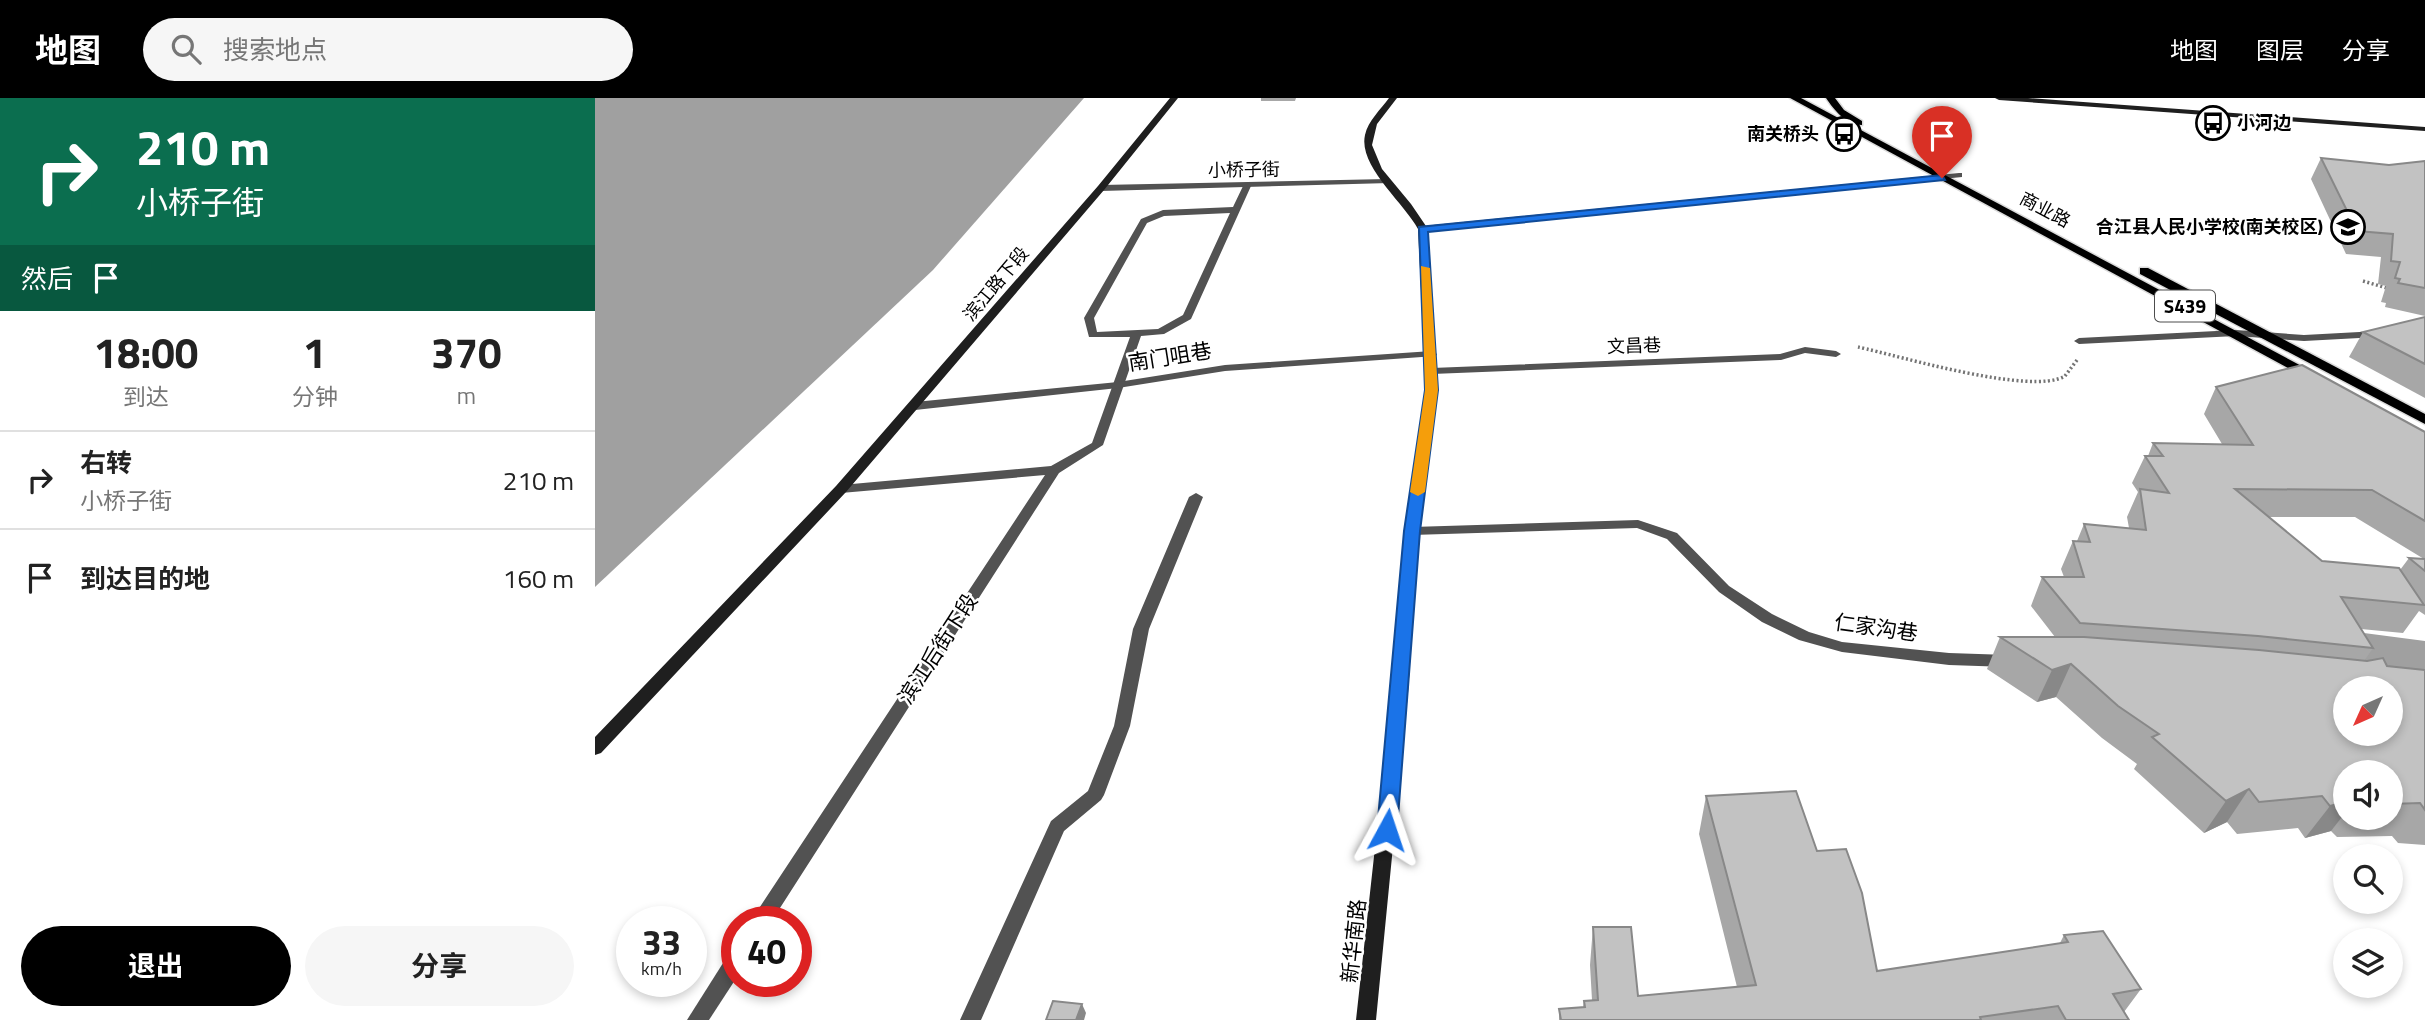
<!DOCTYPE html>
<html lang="zh">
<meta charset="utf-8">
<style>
body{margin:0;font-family:"Titillium Web","Noto Sans SC",sans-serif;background:#f6f6f6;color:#222;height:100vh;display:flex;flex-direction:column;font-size:26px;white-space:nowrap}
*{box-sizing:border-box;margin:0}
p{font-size:23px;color:#767676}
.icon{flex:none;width:38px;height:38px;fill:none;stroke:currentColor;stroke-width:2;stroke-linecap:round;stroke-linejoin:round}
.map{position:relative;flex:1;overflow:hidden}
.details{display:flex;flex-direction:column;background:#fff;width:595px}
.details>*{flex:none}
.top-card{background:#0b6e4f;color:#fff;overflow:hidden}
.needle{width:46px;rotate:225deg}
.fabs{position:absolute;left:1738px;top:578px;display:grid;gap:14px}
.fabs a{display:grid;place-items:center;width:70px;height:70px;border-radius:50%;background:#fff;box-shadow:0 4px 10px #0003;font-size:35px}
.speed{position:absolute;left:21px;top:808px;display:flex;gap:14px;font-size:35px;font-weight:700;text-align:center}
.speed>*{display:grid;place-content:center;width:91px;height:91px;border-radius:50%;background:#fff;box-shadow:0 4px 10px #0003;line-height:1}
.speed small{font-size:18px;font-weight:400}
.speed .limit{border:10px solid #d22;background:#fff;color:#111}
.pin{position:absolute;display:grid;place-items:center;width:60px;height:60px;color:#fff;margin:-72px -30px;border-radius:50% 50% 50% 0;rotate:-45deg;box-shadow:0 0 7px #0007}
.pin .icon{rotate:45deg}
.me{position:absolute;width:77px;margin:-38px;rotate:5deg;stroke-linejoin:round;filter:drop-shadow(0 0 5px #0008)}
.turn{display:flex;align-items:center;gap:24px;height:147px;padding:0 21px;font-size:32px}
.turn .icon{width:91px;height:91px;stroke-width:2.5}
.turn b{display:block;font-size:49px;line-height:60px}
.then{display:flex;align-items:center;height:66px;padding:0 21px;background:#0003;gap:14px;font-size:26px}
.eta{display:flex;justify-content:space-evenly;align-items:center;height:119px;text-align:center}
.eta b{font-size:42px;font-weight:700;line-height:49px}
.primary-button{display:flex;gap:14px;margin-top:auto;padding:14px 21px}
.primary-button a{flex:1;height:80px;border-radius:42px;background:#000;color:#fff;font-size:28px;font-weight:700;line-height:80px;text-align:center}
.primary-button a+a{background:#f6f6f6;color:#222}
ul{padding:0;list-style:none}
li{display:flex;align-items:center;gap:21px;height:98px;padding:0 21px;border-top:2px solid #e0e0e0}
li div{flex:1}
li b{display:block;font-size:26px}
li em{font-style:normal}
header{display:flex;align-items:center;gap:42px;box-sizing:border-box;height:98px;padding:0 35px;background:#000;color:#fff}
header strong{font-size:33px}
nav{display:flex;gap:38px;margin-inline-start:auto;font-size:24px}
.search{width:490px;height:63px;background:#f6f6f6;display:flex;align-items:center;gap:18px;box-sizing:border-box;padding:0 24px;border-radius:38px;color:#767676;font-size:26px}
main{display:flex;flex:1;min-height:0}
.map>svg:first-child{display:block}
.water{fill:#a0a0a0}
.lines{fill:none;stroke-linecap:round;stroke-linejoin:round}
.primary-casing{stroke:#dbdbdb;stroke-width:3}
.path{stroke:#747474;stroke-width:3.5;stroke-dasharray:2 2.5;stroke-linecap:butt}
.lane{fill:#525252;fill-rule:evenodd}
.street{fill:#525252;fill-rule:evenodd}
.secondary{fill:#1f1f1f;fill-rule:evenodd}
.primary{fill:#000;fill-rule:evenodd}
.wall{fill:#a7a7a7;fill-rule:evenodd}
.shaded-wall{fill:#888}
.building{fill:#c2c2c2;stroke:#888;stroke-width:2;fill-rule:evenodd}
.route{fill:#1a73e8;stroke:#114b97;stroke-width:2}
.slow{fill:#f59e0b}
.labels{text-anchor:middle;stroke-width:5;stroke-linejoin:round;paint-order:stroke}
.far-poi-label{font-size:18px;font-weight:bold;fill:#000;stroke:#fff;text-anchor:end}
.far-street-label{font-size:18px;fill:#000;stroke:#fff}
.shield{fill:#fff;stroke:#4c4c4c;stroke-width:2}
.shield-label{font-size:19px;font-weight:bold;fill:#000}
.street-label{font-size:21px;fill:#000;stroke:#fff}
</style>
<header>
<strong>地图</strong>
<div class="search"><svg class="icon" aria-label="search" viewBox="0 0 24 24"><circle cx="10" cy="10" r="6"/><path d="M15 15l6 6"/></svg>搜索地点</div>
<nav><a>地图</a><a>图层</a><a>分享</a></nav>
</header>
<main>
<section class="details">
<div class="top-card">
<div class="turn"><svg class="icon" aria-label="right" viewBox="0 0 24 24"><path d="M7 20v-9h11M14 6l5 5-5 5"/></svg><div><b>210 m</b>小桥子街</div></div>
<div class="then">然后<svg class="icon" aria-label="arrive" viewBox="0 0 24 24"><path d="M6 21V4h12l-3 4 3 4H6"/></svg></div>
</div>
<div class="eta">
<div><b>18:00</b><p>到达</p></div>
<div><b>1</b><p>分钟</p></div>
<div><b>370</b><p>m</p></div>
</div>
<ul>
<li><svg class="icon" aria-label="right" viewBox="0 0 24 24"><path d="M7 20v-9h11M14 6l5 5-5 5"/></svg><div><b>右转</b><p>小桥子街</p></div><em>210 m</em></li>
<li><svg class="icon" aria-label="arrive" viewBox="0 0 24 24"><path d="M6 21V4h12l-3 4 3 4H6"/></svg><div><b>到达目的地</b></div><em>160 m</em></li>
</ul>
<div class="primary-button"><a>退出</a><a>分享</a></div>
</section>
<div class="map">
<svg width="1830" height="922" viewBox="0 0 1830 922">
<rect width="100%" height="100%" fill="#fff"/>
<g class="water">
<polygon points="0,0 489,0 338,172 0,489"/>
<polygon points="1746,532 1830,543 1830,583 1770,575"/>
</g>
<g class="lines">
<g class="primary-casing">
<g id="primary">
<polygon points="1195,0 1206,0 1727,279 1725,282 1715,282"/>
<path d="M 1231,0 L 1240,0 L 1249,12 L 1267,23 L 1267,27 C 1251,27 1239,12 1231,0 Z"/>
<polygon points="1545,170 1553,170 1830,316 1830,326 1545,176"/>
</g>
</g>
<g class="path">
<polyline points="1768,183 1795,191"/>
<path d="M 1263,249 C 1305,258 1436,298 1470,278 L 1482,262"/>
</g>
<g class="lane">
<path d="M 649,86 L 656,88 L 596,221 L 569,236 L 546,238 L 508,347 L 464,375 L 176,824 L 155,824 L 450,377 L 246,395 L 240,391 L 246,387 L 456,368 L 497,345 L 535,239 L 494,239 L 489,220 L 546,121 L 568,112 L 638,109 ZM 635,115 L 588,217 L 563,231 L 502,234 L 499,220 L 552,125 L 569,118 Z"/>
<polygon points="1641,232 1709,237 1783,233 1788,236 1783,239 1709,243 1641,238 1484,246 1479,243 1484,240"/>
<polygon points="601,395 608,399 554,531 535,628 509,697 506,702 469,733 386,922 365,922 456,723 493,693 519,628 538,531 594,399"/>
<polygon points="1043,422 1082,435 1134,488 1177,516 1214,534 1247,544 1354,555 1413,557 1418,559 1421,563 1418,567 1413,569 1354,567 1247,554 1204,542 1167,524 1124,494 1072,441 1042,430 817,437 810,433 817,429"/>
<polygon points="142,852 142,879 114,922 92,922 135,854"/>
</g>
<g class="street">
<polygon points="1364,75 1367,75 1367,79 828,134 823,131 828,128"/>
<polygon points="792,81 795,81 795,85 506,93 502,90 506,87"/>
<polygon points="1210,249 1241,253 1246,256 1241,259 1210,255 1186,262 837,276 831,273 837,270 1185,256"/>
<polygon points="837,253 842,256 841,258 630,273 523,290 320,312 314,308 320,304 523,284 630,267"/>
</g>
<g class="secondary">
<polygon points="575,0 583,0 509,92 251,394 6,655 0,657 0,639 241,388 503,88"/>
<path d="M 794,0 L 802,0 L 782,26 L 777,47 L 787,71 L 816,106 L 833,131 L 843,292 L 824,433 L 813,595 L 781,922 L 761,922 L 797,595 L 810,433 L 831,292 L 823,131 C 809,105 763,68 770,37 C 773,23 786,11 794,0 Z"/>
<polygon points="1400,0 1433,0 1830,29 1830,33 1404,2"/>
</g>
<use href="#primary" class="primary"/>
</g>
<g class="wall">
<polygon points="666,0 701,0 700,3 666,3"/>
<polygon points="1726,60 1794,67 1830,63 1830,218 1790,209 1791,205 1786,204 1791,188 1783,186 1786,159 1751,156 1716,81"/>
<polygon points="1830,219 1830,300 1754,259 1768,234"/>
<path d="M 1621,289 L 1830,334 L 1830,517 L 1824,513 L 1808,535 L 1766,531 L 1778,550 L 1769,563 L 1792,568 L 1830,572 L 1830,747 L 1803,745 L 1797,738 L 1742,739 L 1736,733 L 1710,740 L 1703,730 L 1642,736 L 1632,724 L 1609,735 L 1539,671 L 1542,666 L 1507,640 L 1461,599 L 1442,604 L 1392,571 L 1405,539 L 1460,539 L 1436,508 L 1447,479 L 1469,479 L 1466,471 L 1478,443 L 1482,443 L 1489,426 L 1534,430 L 1532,419 L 1543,394 L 1537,385 L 1550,358 L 1553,358 L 1558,345 L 1627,346 L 1609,316 ZM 1674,419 L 1760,419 L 1829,461 L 1814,460 L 1805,472 L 1727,463 ZM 1750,674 L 1796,674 L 1796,719 L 1750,719 Z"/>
<polygon points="1111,698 1222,753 1282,873 1465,845 1469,837 1546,891 1529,914 1534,922 964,922 964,911 988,909 989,903 997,902 995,867 998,829 1043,898 1142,889 1104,736"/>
</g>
<g class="shaded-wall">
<polygon points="1476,566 1461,599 1442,604 1457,572"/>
<polygon points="1654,691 1632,724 1609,735 1631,703"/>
<polygon points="1750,704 1750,715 1736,733 1710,740 1735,708"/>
<polygon points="487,906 491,915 489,922 481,922"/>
</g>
<g class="building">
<polygon points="1726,60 1794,67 1830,63 1830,190 1803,185 1805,181 1800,180 1805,164 1796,163 1798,136 1762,133"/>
<polygon points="1830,219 1830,266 1768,234"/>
<polygon points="1707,267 1830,334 1830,423 1777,392 1640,391 1727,463 1804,470 1829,507 1746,499 1778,550 1663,538 1485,525 1447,479 1489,479 1478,443 1495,444 1489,426 1551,432 1545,391 1574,395 1550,358 1568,358 1558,345 1658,347 1621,289"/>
<polygon points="1814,460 1830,461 1830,473"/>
<path d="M 1405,539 L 1489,539 L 1664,552 L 1772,563 L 1788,560 L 1792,568 L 1830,572 L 1830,712 L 1825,705 L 1796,706 L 1796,674 L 1750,674 L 1750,704 L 1735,708 L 1727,698 L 1664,704 L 1654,691 L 1631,703 L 1557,639 L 1564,636 L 1523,608 L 1476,566 L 1457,572 ZM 1750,590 L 1796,590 L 1796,635 L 1750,635 Z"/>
<polygon points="1201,693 1222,753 1251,751 1267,795 1282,873 1473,844 1469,837 1508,833 1546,891 1518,896 1534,922 1471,922 1463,908 1385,919 1386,922 966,922 964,911 990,909 989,903 1003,902 998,829 1036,829 1043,898 1161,887 1111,698"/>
<polygon points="458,903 487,906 481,922 451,922"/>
</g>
<polygon class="route" points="1347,77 1350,82 833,134 843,292 825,433 802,732 799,738 792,740 785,738 782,732 809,433 830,292 824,129"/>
<polygon class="slow" points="826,168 835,170 843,292 830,394 823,398 815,394 830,292"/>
<defs>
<g id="bus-ring" transform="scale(1.75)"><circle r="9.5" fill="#fff" stroke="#000" stroke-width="1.5"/><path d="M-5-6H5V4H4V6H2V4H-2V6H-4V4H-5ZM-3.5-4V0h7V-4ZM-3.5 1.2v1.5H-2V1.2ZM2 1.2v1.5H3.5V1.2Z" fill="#000"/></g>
<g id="school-ring" transform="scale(1.75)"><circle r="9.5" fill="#fff" stroke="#000" stroke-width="1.5"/><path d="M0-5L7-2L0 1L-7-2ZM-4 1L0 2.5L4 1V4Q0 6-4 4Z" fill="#000"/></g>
</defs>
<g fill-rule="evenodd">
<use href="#bus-ring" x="1618" y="25"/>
<use href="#bus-ring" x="1249" y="36"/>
<use href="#school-ring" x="1753" y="129"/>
</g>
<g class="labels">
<g class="far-poi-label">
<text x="1642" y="31" text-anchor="start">小河边</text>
<text x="1224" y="42">南关桥头</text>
<text x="1728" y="135">合江县人民小学校(南关校区)</text>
</g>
<g class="far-street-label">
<text transform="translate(649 72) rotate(-1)" y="6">小桥子街</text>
<text transform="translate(1450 112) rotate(28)" y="6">商业路</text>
<text transform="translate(401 186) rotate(-50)" y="6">滨江路下段</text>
<text transform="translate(1039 248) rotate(-2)" y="6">文昌巷</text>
</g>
<rect class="shield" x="1560" y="192.5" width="60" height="31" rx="5"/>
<g class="shield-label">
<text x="1590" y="215">S439</text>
</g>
<g class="street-label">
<text transform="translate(575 259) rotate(-9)" y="7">南门咀巷</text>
<text transform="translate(1281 530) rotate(8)" y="7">仁家沟巷</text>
<text transform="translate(343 551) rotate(-57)" y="7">滨江后街下段</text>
<text transform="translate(759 843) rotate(-84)" y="7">新华南路</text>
</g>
</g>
</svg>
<div class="fabs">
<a><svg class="needle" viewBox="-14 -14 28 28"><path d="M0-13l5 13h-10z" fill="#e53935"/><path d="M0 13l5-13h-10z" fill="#767676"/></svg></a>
<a><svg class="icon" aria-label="sound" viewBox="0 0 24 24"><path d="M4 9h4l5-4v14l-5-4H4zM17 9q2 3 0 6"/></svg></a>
<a><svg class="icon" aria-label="search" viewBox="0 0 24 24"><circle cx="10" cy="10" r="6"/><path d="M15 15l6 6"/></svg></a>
<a><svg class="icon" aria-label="layers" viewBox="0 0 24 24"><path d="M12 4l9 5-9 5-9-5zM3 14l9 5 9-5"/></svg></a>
</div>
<div class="speed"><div>33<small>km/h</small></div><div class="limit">40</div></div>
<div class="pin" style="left:1347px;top:80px;background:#d93025"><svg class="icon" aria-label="arrive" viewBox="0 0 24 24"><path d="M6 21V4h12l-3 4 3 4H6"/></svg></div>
<svg class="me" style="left:792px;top:732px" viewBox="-20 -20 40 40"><path d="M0-17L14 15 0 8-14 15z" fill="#1a73e8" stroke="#fff" stroke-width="4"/></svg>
</div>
</main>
